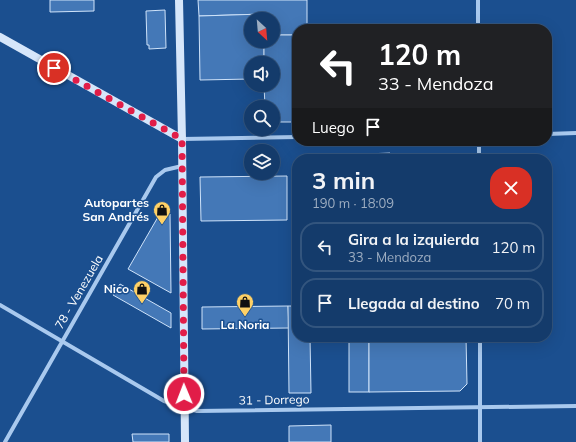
<!DOCTYPE html>
<html lang="es">
<meta charset="utf-8">
<style>
body{margin:0;font-family:Mulish,sans-serif;background:#1d4271;color:#f1f3f6;height:100vh;display:flex;flex-direction:column;font-size:15px;white-space:nowrap}
*{box-sizing:border-box;margin:0}
p{font-size:13px;color:#9dadc1}
.icon{flex:none;width:22px;height:22px;fill:none;stroke:currentColor;stroke-width:2;stroke-linecap:round;stroke-linejoin:round}
.map{position:relative;flex:1;overflow:hidden}
.drawer{position:absolute;left:292px;top:154px;width:260px;height:188px;display:flex;flex-direction:column;background:#143b6b;border-radius:16px;box-shadow:0 4px 16px #0002,0 0 0 1px #33557e}
.drawer>*{flex:none}
.top-card{position:absolute;left:292px;top:24px;width:260px;height:122px;border-radius:16px;box-shadow:0 4px 16px #0002,0 0 0 1px #33557e;background:#202124;color:#fff;overflow:hidden}
.needle{width:26px;rotate:154deg}
.fabs{position:absolute;left:244px;top:12px;display:grid;gap:8px}
.fabs a{display:grid;place-items:center;width:36px;height:36px;border-radius:50%;background:#143b6b;box-shadow:0 4px 16px #0002,0 0 0 1px #33557e;font-size:20px}
.pin{position:absolute;display:grid;place-items:center;width:34px;height:34px;color:#fff;margin:-17px;border:2px solid #fff;border-radius:50%;box-shadow:0 1px 4px #0007}
.me{position:absolute;width:44px;margin:-22px;rotate:359deg;stroke-linejoin:round;filter:drop-shadow(0 0 3px #0008)}
.turn{display:flex;align-items:center;gap:14px;height:84px;padding:0 20px;font-size:18px}
.turn .icon{width:52px;height:52px;stroke-width:2.5}
.turn b{display:block;font-size:28px;line-height:34px}
.then{display:flex;align-items:center;height:38px;padding:0 20px;background:#0003;gap:8px;font-size:15px}
.round{display:grid;place-items:center;flex:none;width:42px;height:42px;border-radius:16px;background:#1d4271}
.headline{display:flex;align-items:center;justify-content:space-between;height:68px;padding:0 20px}
h1{font-size:24px;font-weight:700;line-height:30px}
ul{padding:0;list-style:none}
li{display:flex;align-items:center;gap:12px;height:50px;margin:0 8px 6px;padding:0 12px;border:2px solid #33557e;border-radius:16px}
li div{flex:1}
li b{display:block;font-size:15px}
li em{font-style:normal}
.map>svg:first-child{display:block}
.building{fill:#4478b7;stroke:#cfe3fa}
.lines{fill:none;stroke-linecap:round;stroke-linejoin:round}
.street{stroke:#a9c9ee;stroke-width:4}
.secondary{stroke:#d6e6fa;stroke-width:8}
.route{stroke:#e11d48;stroke-width:7;stroke-dasharray:0 12.6}
.labels{text-anchor:middle;stroke-width:3;stroke-linejoin:round;paint-order:stroke}
.poi-label{font-size:12px;font-weight:bold;fill:#fff;stroke:#1b4f8f;text-anchor:end}
.street-label{font-size:12px;fill:#fff;stroke:#1b4f8f}
</style>
<div class="map">
<svg width="576" height="442" viewBox="0 0 576 442">
<rect width="100%" height="100%" fill="#1b4f8f"/>
<g class="building">
<polygon points="50,0 94,0 94,11 50,12"/>
<polygon points="198,0 307,0 307,29 297,29 297,35 273,35 273,19 264,19 264,14 199,16"/>
<polygon points="165,10 166,48 149,49 149,45 147,45 146,11"/>
<polygon points="264,14 264,19 251,19 251,41 264,41 264,63 251,63 251,79 200,80 199,16"/>
<polygon points="273,35 297,35 297,122 273,122 273,107 265,107 264,85 273,85 273,63 264,63 264,41 273,41"/>
<polygon points="390,153 390,159 367,159 367,154"/>
<polygon points="328,154 328,159 308,159 308,155"/>
<polygon points="287,176 287,220 201,221 200,177"/>
<polygon points="162,210 170,214 171,293 128,269"/>
<polygon points="120,284 171,313 171,328 113,295"/>
<polygon points="288,306 289,328 202,329 202,307"/>
<polygon points="288,306 297,306 297,337 310,337 311,393 289,393"/>
<rect x="349" y="337" width="20" height="55"/>
<polygon points="369,337 466,337 467,384 460,391 369,392"/>
<polygon points="331,425 331,442 289,442 289,426"/>
<polygon points="132,434 169,434 169,442 133,442"/>
</g>
<g class="lines">
<g class="street">
<polyline points="478,0 478,29"/>
<polyline points="547,134 576,133"/>
<polyline points="182,139 297,137"/>
<polyline points="479,141 479,159"/>
<polyline points="0,305 164,401 197,411 576,406"/>
<polyline points="480,337 480,442"/>
<polyline points="5,442 156,177 165,170 182,166"/>
</g>
<g class="secondary">
<polyline points="179,0 182,139 185,442"/>
<polyline points="0,37 182,139"/>
</g>
</g>
<g class="lines">
<polyline class="route" points="54,68 182,139 184,394"/>
</g>
<defs>
<g id="shop-pin" transform="scale(0.9)"><path d="M0 17L-7.5 6A9.5 9.5 0 1 1 7.5 6Z" fill="#ffd166" stroke="#1b4f8f"/><path d="M-5-2.5h2.3a2.7 3.5 0 0 1 5.4 0H5L5.5 6h-11ZM-1.5-2.5h3a1.5 2.3 0 0 0-3 0Z" fill="#111"/></g>
</defs>
<g fill-rule="evenodd">
<use href="#shop-pin" x="162" y="210"/>
<use href="#shop-pin" x="142" y="289"/>
<use href="#shop-pin" x="245" y="302"/>
</g>
<g class="labels">
<g class="poi-label">
<text x="149" y="207">Autopartes<tspan x="149" dy="14">San Andrés</tspan></text>
<text x="129" y="293">Nico</text>
<text x="245" y="329" text-anchor="middle">La Noria</text>
</g>
<g class="street-label">
<text transform="translate(79 292) rotate(-60)" y="4">78 - Venezuela</text>
<text transform="translate(274 400) rotate(-1)" y="4">31 - Dorrego</text>
</g>
</g>
</svg>
<div class="fabs">
<a><svg class="needle" viewBox="-14 -14 28 28"><path d="M0-13l5 13h-10z" fill="#e53935"/><path d="M0 13l5-13h-10z" fill="#9dadc1"/></svg></a>
<a><svg class="icon" aria-label="sound" viewBox="0 0 24 24"><path d="M4 9h4l5-4v14l-5-4H4zM17 9q2 3 0 6"/></svg></a>
<a><svg class="icon" aria-label="search" viewBox="0 0 24 24"><circle cx="10" cy="10" r="6"/><path d="M15 15l6 6"/></svg></a>
<a><svg class="icon" aria-label="layers" viewBox="0 0 24 24"><path d="M12 4l9 5-9 5-9-5zM3 14l9 5 9-5"/></svg></a>
</div>
<div class="pin" style="left:54px;top:68px;background:#d93025"><svg class="icon" aria-label="arrive" viewBox="0 0 24 24"><path d="M6 21V4h12l-3 4 3 4H6"/></svg></div>
<svg class="me" style="left:184px;top:394px" viewBox="-20 -20 40 40"><circle r="17" fill="#e11d48" stroke="#fff" stroke-width="3"/><path d="M0-11L8 9 0 5-8 9z" fill="#fff"/></svg>
<div class="top-card">
<div class="turn"><svg class="icon" aria-label="left" viewBox="0 0 24 24"><path d="M17 20v-9H6M10 6l-5 5 5 5"/></svg><div><b>120 m</b>33 - Mendoza</div></div>
<div class="then">Luego<svg class="icon" aria-label="arrive" viewBox="0 0 24 24"><path d="M6 21V4h12l-3 4 3 4H6"/></svg></div>
</div>
<section class="drawer">
<div class="headline"><div><h1>3 min</h1><p>190 m · 18:09</p></div><a class="round" style="background:#d93025;color:#fff"><svg class="icon" aria-label="close" viewBox="0 0 24 24"><path d="M6 6l12 12M18 6L6 18"/></svg></a></div>
<ul>
<li><svg class="icon" aria-label="left" viewBox="0 0 24 24"><path d="M17 20v-9H6M10 6l-5 5 5 5"/></svg><div><b>Gira a la izquierda</b><p>33 - Mendoza</p></div><em>120 m</em></li>
<li><svg class="icon" aria-label="arrive" viewBox="0 0 24 24"><path d="M6 21V4h12l-3 4 3 4H6"/></svg><div><b>Llegada al destino</b></div><em>70 m</em></li>
</ul>
</section>
</div>
